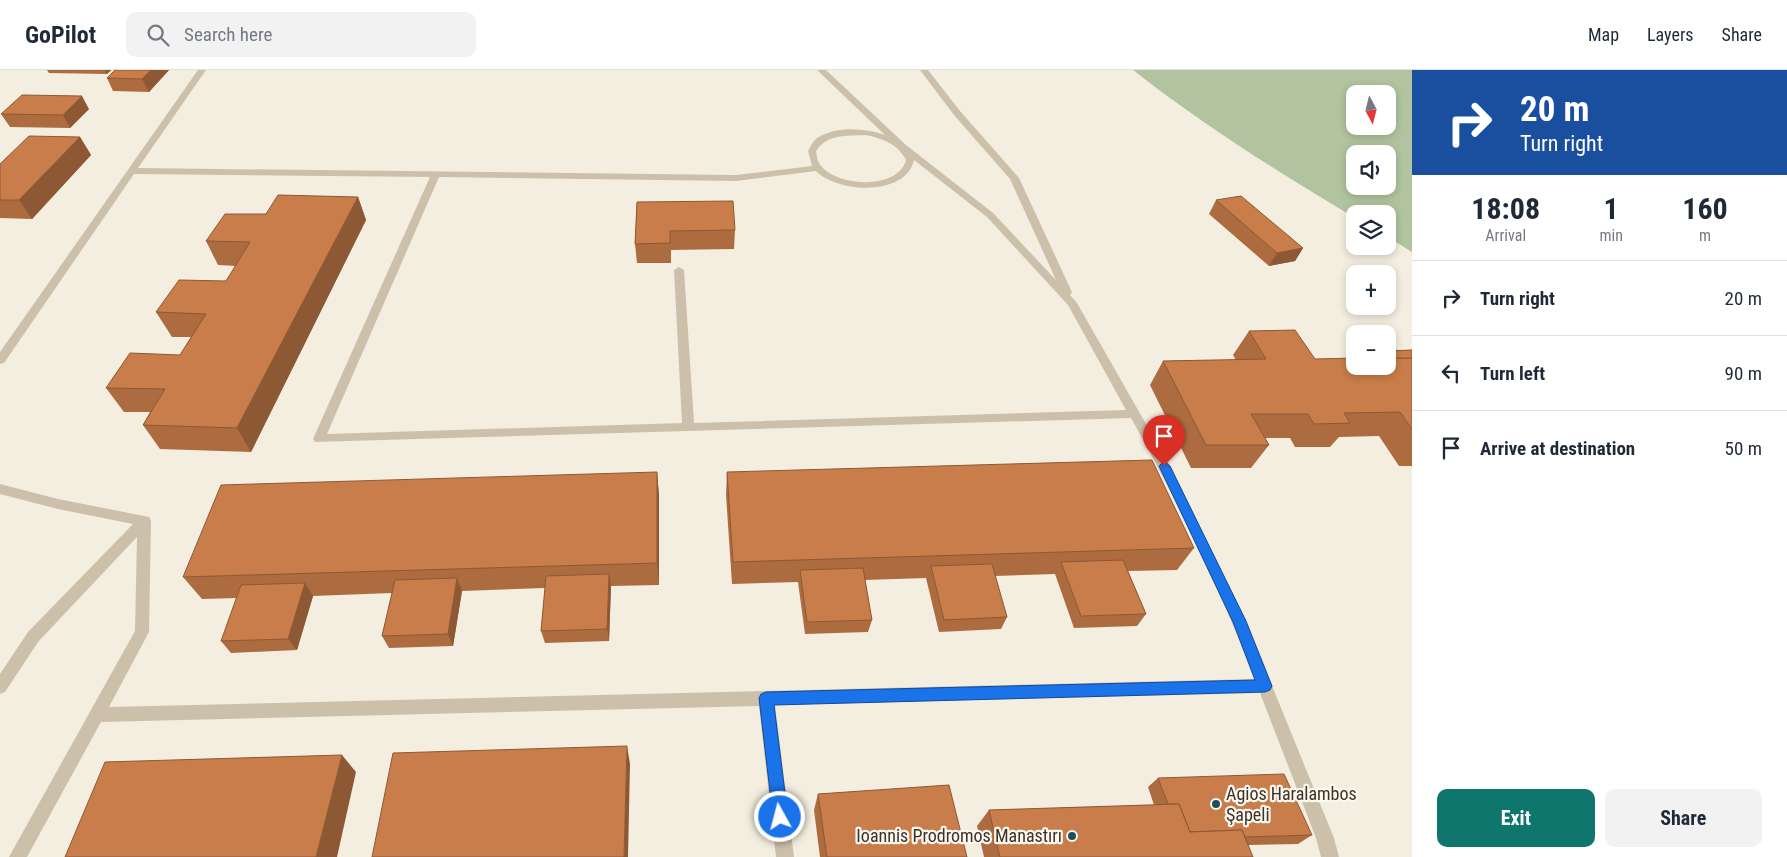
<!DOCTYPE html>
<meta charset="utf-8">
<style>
body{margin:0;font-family:"Roboto Condensed",sans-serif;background:#f2f2f3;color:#1f2937;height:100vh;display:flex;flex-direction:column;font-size:19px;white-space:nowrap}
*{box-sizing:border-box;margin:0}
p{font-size:16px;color:#747a83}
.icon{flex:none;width:28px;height:28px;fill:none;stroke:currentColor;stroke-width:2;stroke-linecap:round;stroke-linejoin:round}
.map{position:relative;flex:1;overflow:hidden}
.side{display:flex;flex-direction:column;background:#fff;width:375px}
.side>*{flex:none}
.guide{background:#1a4fa0;color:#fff;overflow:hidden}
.needle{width:32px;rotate:173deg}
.controls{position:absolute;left:1346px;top:15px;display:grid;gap:10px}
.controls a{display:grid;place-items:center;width:50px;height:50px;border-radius:10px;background:#fff;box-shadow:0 2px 8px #0003;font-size:25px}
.pin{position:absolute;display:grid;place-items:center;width:42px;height:42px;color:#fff;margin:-51px -21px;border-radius:50% 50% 50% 0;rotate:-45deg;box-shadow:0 0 5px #0007}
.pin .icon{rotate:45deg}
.me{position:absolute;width:55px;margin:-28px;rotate:353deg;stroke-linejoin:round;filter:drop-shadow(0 0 4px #0008)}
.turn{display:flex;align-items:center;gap:18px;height:105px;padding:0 25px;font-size:22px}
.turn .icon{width:65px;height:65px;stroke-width:2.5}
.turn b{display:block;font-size:35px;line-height:42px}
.eta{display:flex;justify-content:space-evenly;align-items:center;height:85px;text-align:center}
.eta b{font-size:30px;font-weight:700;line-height:35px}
.cta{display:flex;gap:10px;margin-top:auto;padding:10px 25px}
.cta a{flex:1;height:58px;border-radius:10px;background:#0f766e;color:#fff;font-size:20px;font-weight:700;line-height:58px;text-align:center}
.cta a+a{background:#f2f2f3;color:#1f2937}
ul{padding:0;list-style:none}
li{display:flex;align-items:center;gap:15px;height:75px;padding:0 25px;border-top:1px solid #e0e1e3}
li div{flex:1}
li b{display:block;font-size:19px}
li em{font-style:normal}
header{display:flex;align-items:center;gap:30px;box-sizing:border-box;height:70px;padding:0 25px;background:#fff;border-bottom:1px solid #e0e1e3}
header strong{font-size:24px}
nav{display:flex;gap:28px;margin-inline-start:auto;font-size:18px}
.search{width:350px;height:45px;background:#f2f2f3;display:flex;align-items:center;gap:12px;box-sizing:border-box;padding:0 18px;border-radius:10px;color:#747a83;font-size:19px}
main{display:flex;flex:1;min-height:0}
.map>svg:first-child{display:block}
.green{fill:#b2c49f;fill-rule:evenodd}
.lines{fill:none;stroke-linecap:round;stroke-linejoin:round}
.service{fill:#cdc0ab;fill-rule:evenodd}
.wall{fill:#ad6c40}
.shaded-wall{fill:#8d5834}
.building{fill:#c97d4a;stroke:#8d5834}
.route{fill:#1a73e8;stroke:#114b97}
.poi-dot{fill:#1e4f5e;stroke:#fbf7ed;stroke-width:2}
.labels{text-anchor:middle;stroke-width:4.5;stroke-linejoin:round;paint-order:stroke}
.near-poi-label{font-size:18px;fill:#3b322b;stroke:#fbf7ed;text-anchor:start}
</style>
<header>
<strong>GoPilot</strong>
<div class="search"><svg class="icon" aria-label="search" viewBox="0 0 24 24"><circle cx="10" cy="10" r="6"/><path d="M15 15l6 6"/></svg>Search here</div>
<nav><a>Map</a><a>Layers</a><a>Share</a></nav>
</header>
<main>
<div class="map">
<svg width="1412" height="787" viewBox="0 0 1412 787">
<rect width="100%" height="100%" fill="#f4eee0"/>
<path class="green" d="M 1133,0 L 1412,0 L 1412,182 L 1388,167 L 1388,144 L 1355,144 L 1355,148 C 1278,102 1203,55 1133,0 ZM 1355,24 L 1388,24 L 1388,56 L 1355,56 ZM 1355,84 L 1388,84 L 1388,116 L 1355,116 Z"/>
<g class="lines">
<path class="service" d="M 198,0 L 206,0 L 138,98 L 736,105 L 812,96 L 808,81 C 810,77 813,71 817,68 C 837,56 864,58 885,65 L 817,0 L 826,0 L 906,75 L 993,143 L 1056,210 L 1010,109 L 954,45 L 920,0 L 928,0 L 960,41 L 1019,108 L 1072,222 L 1070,225 L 1077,233 L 1170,396 L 1244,547 L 1334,768 L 1339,787 L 1321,787 L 1316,768 L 1260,623 L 775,635 L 794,787 L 776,787 L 759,636 L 101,652 L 27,787 L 9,787 L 135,561 L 137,467 L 38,572 L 5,622 L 0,624 L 0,604 L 28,562 L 133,454 L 58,439 L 0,424 L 0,414 L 58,429 L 144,446 L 149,447 L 151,451 L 149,562 L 109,637 L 1255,609 C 1220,520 1178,432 1131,348 L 315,372 L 313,369 L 430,107 L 134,104 L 4,293 L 0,294 L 0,282 ZM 865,65 C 882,68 898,74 906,90 C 898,121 833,117 819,93 C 817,90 817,85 816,81 C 827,64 846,66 865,65 ZM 914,90 L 987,147 L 1068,235 L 1126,340 L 694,353 L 684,200 L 679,197 L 674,200 L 682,353 L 327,364 L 439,107 L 736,111 L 816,101 C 837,123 906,127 914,90 Z"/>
</g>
<g class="wall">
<polygon points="47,0 111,0 107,4 49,3"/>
<polygon points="115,0 169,0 149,22 113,21 107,8"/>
<polygon points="89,39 70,58 10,57 1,44"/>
<polygon points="80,67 91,85 32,149 0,148 0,94"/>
<polygon points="358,127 366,150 251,382 160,379 143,355 150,342 124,342 106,318 180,285 191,267 172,267 156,242 226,211 236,196 218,195 206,171 266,144"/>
<polygon points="1216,130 1303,178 1295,191 1269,196 1209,144"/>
<polygon points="637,132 735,160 734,179 671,180 671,193 637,193 635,174"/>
<polygon points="1249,261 1315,289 1388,296 1388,281 1412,280 1412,396 1399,396 1379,366 1339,367 1330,377 1295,377 1290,368 1265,368 1269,375 1251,398 1191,398 1150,315 1163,291 1236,290 1233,285"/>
<polygon points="657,402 659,426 659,515 611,516 609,571 545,573 541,561 545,518 462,521 453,576 389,578 382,566 392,523 313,526 297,580 231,583 221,571 237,528 202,529 183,507"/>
<polygon points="727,402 1194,478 1177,500 1128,501 1146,544 1137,556 1074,558 1055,504 995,506 1007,547 1001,559 939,562 926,508 865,510 872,550 868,562 805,564 798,512 732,514 726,425"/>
<polygon points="1158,708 1312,765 1298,774 1248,775 1253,787 984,787 977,756 989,740 1154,735 1148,717"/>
<polygon points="818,724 967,787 820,787 814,740"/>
</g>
<g class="shaded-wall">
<polygon points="105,0 111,0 107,4"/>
<polygon points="151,0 169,0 149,22 142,9"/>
<polygon points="82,26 89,39 70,58 63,45"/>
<polygon points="80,67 91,85 32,149 19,130"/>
<polygon points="358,127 366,150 251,382 237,358"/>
<polygon points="1303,178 1295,191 1269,196 1277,183"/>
<polygon points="657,402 659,426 659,515 657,493"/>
<polygon points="609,504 611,516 609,571 607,559"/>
<polygon points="457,508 462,521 453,576 448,564"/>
<polygon points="305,513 313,526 297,580 288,569"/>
<polygon points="627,676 630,694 628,787 624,787"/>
<polygon points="342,685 356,702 337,787 316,787"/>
</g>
<g class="building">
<polygon points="115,0 151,0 142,9 107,8"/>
<polygon points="22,25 82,26 63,45 1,44"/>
<polygon points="29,66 80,67 19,130 0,130 0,94"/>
<polygon points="278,125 358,127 237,358 143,355 165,319 106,318 130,283 180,285 206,244 156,242 179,210 226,211 250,172 206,171 225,144 266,144"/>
<polygon points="1241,126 1303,178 1277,183 1216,130"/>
<polygon points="733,131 735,160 670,161 670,173 635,174 637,132"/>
<polygon points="1295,260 1315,289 1355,288 1355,296 1388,296 1388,288 1412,288 1412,359 1400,342 1344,343 1350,353 1314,354 1308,344 1251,344 1269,375 1206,375 1163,291 1266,289 1249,261"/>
<polygon points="1412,280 1412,288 1390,288 1388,284 1388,281"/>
<polygon points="1152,390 1194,478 733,492 727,402"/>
<polygon points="657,402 657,493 183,507 221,415"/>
<polygon points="1123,490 1146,544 1081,546 1061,492"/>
<polygon points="992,494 1007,547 944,550 931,496"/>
<polygon points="863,498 872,550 807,552 800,500"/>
<polygon points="609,504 607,559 541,561 546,506"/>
<polygon points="457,508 448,564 382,566 395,510"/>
<polygon points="305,513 288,569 221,571 241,515"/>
<polygon points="627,676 624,787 372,787 393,683"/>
<polygon points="342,685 316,787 65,787 105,692"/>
<polygon points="1284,704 1312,765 1245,767 1242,760 1190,762 1179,734 1168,734 1158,708"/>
<polygon points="949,715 967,787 827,787 818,724"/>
<polygon points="1179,734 1190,762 1242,760 1253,787 1000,787 989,740"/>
</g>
<polygon class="route" points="1164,391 1170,396 1246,551 1272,616 1270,620 1265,622 774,635 788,747 786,753 780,755 775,753 773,747 759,628 761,624 766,622 1255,610 1233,552 1159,396"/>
<g class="poi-dot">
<circle cx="1216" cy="734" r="5"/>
<circle cx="1072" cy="766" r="5"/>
</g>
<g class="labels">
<g class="near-poi-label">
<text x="1226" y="730">Agios Haralambos<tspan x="1226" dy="21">Şapeli</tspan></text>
<text x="1062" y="772" text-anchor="end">Ioannis Prodromos Manastırı</text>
</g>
</g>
</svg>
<div class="controls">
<a><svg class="needle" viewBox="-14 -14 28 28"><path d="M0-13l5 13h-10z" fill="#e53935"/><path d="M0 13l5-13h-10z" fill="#747a83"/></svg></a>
<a><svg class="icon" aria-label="sound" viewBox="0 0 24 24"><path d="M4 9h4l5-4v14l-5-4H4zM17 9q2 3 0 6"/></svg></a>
<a><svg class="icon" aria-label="layers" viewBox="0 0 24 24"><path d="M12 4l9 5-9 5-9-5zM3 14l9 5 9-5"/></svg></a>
<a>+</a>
<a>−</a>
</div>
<div class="pin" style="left:1164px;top:396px;background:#d93025"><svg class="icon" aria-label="arrive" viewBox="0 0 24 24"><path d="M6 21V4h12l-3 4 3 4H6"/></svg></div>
<svg class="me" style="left:780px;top:747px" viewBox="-20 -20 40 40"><circle r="17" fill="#1a73e8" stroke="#fff" stroke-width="3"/><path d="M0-11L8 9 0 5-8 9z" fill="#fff"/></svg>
</div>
<section class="side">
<div class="guide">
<div class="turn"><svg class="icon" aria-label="right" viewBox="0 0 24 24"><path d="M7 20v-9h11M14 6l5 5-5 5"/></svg><div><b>20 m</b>Turn right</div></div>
</div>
<div class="eta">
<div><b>18:08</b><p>Arrival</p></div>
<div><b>1</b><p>min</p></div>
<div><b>160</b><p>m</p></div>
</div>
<ul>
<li><svg class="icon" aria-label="right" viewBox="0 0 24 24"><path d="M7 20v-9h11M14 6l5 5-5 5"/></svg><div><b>Turn right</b></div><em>20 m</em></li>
<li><svg class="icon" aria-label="left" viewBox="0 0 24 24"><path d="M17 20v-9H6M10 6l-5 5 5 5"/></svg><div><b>Turn left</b></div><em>90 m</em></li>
<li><svg class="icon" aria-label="arrive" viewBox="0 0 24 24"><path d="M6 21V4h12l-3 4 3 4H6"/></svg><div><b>Arrive at destination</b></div><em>50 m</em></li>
</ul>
<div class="cta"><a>Exit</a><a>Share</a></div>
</section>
</main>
